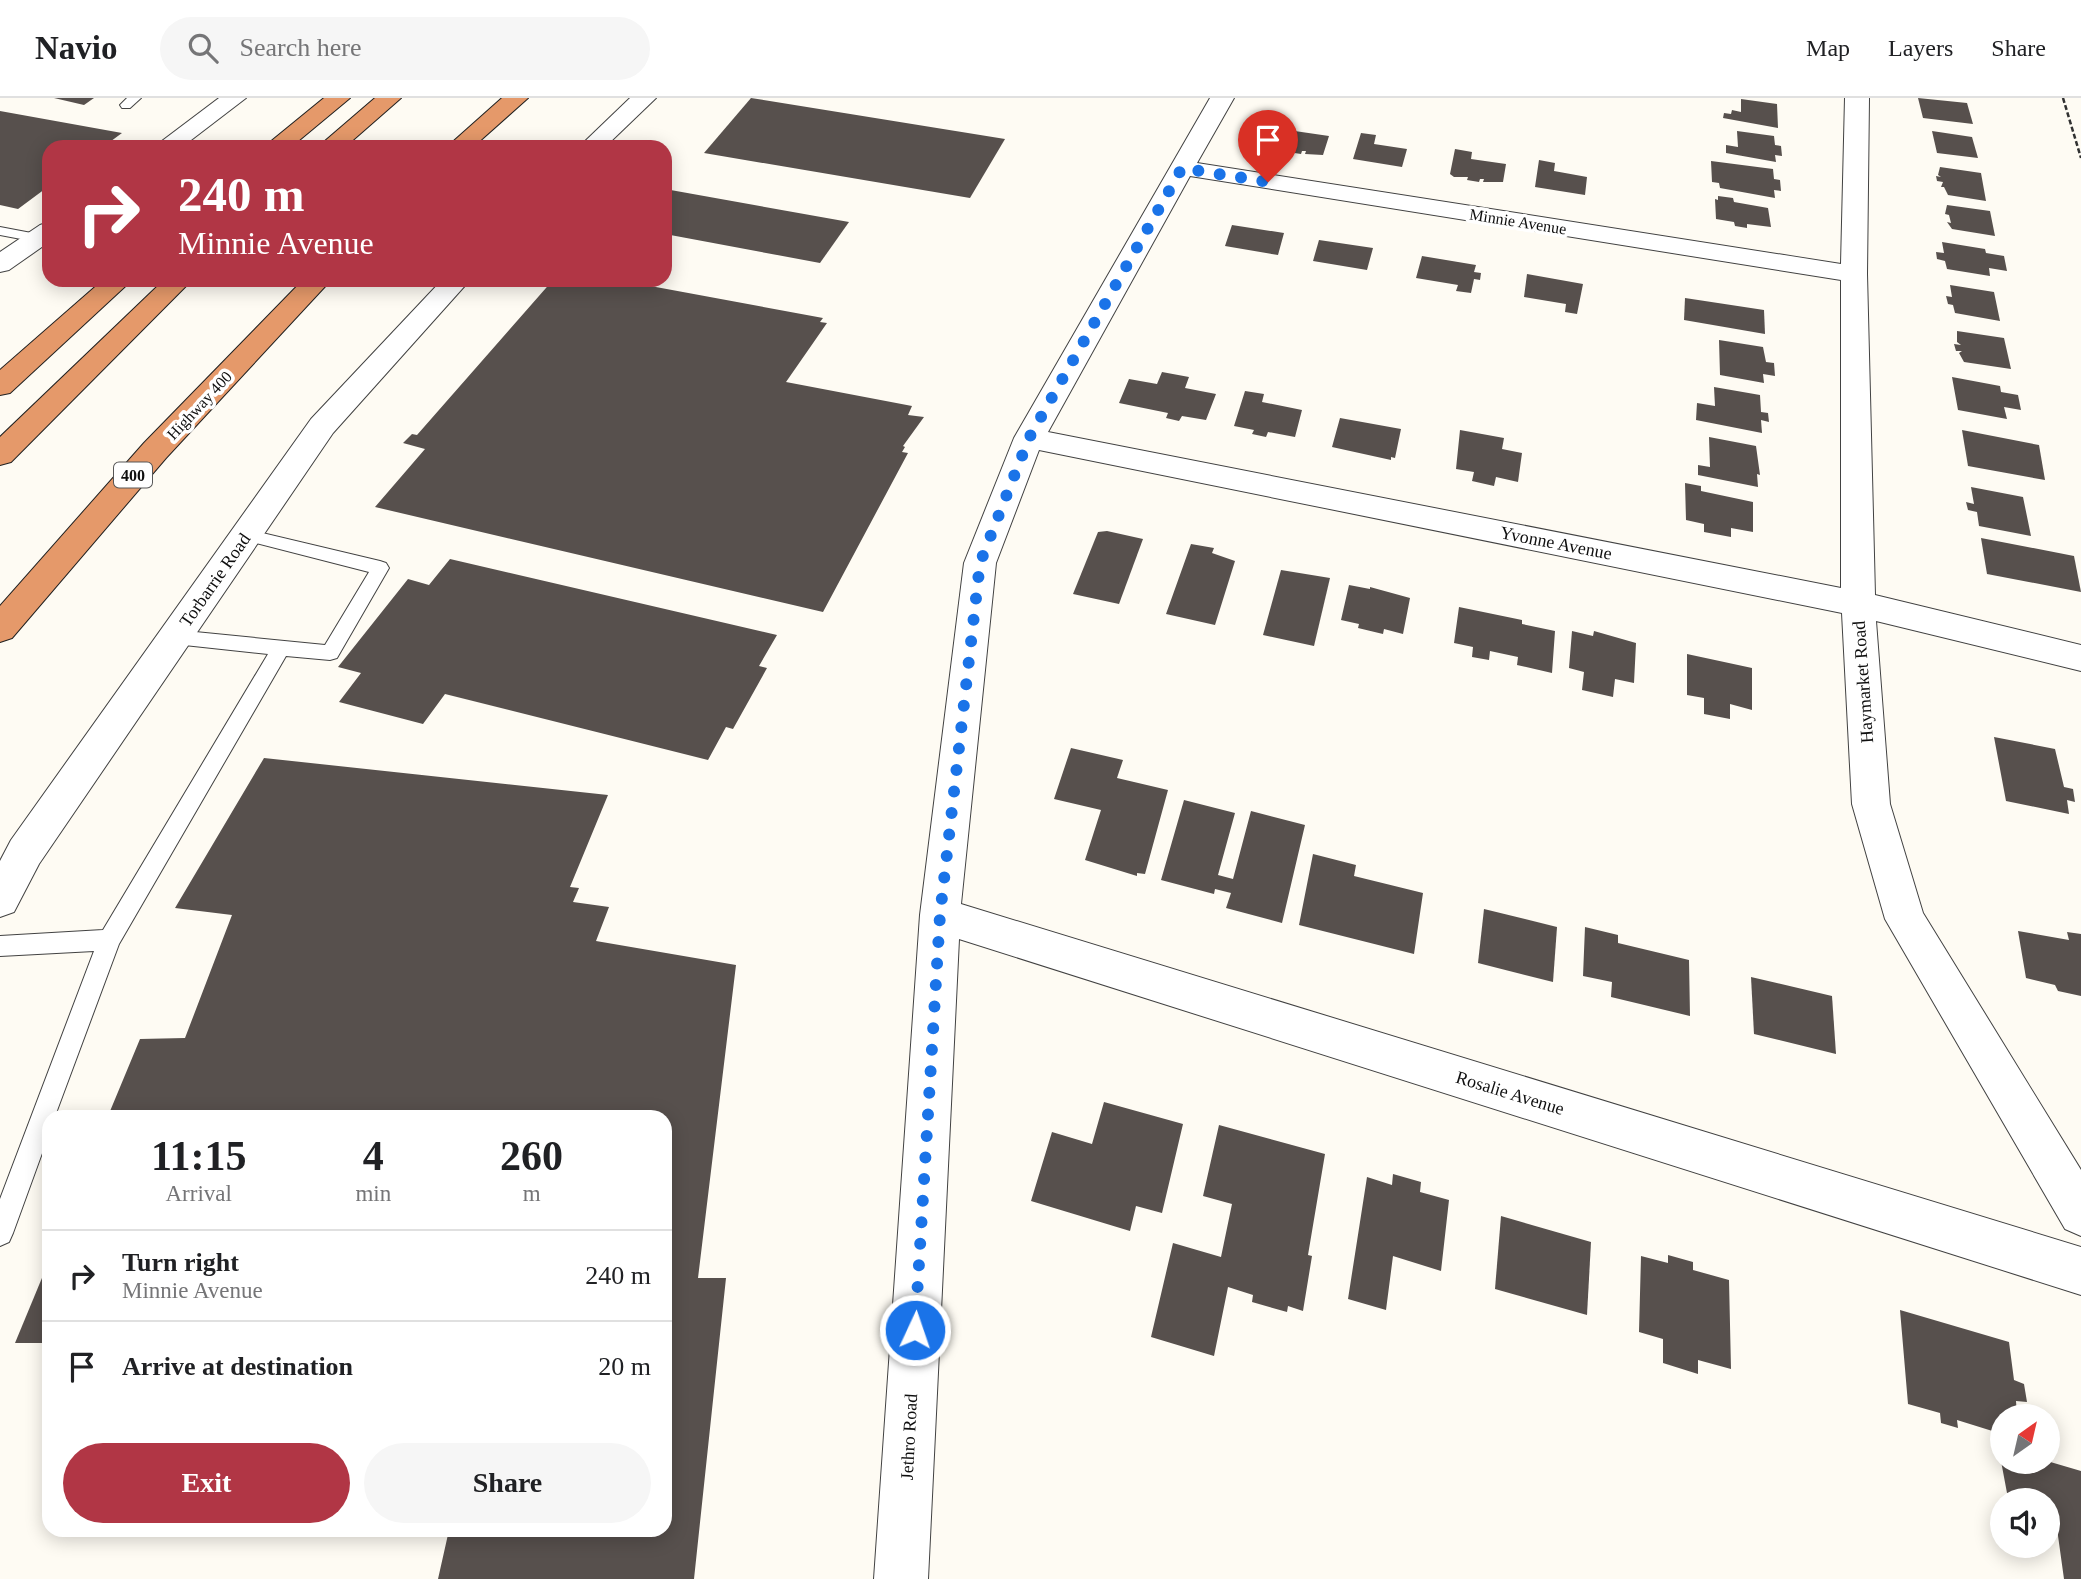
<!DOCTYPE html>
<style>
body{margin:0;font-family:Georgia,serif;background:#f6f6f6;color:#202124;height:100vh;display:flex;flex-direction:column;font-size:26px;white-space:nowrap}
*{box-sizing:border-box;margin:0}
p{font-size:23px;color:#757577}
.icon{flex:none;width:38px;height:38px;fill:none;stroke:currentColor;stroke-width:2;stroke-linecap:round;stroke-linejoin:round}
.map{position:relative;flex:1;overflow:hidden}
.panel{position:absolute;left:42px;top:1012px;width:630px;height:427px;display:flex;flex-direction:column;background:#fff;border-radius:21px;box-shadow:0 4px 18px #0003}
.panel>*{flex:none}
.banner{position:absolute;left:42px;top:42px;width:630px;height:147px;border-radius:21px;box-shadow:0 4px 18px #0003;background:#b13645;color:#fff;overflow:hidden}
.needle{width:46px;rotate:34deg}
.buttons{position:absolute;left:1990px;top:1306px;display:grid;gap:14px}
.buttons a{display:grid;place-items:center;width:70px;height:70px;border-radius:50%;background:#fff;box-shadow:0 4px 18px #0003;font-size:35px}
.pin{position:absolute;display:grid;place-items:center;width:60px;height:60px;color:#fff;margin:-72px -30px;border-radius:50% 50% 50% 0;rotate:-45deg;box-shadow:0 0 7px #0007}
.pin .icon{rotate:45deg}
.me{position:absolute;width:77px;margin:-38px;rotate:3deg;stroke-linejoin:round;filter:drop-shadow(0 0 5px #0008)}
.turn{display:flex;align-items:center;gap:24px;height:147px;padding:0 21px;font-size:32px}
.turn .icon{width:91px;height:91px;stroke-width:2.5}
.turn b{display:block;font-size:49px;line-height:60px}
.eta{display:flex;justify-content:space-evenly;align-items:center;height:119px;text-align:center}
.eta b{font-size:42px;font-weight:700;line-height:49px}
.primary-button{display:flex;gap:14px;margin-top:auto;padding:14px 21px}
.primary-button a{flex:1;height:80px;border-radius:42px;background:#b13645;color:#fff;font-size:28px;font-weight:700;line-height:80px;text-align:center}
.primary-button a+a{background:#f6f6f6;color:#202124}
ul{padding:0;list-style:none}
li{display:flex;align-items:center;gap:21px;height:91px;padding:0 21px;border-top:2px solid #e0e0e0}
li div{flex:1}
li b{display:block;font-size:26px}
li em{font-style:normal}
header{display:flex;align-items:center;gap:42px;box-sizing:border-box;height:98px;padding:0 35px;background:#fff;border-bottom:2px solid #e0e0e0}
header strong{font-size:33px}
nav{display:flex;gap:38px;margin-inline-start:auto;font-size:24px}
.search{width:490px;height:63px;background:#f6f6f6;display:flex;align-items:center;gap:18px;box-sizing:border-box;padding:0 24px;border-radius:38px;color:#757577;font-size:26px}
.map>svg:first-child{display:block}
.building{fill:#57504d}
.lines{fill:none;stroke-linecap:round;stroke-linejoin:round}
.service-casing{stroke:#424242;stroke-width:2}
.minor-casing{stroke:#424242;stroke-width:2}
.motorway-casing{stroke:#202020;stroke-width:2}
.path{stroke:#313131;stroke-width:2.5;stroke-dasharray:5 2.5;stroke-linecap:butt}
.service{fill:#fff;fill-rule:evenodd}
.minor{fill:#fff;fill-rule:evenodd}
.motorway{fill:#e5996a;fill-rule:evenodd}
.route{stroke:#1a73e8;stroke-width:12;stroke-dasharray:0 21.6}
.labels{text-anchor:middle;stroke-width:7;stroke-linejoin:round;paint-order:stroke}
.far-street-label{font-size:16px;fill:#0f0f0f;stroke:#fff}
.shield{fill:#fff;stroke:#575757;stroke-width:2}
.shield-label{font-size:16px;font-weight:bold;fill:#0f0f0f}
.street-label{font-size:18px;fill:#0f0f0f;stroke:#fff}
</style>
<header>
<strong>Navio</strong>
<div class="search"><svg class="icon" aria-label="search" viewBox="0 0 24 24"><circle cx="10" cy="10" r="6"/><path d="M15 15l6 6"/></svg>Search here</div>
<nav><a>Map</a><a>Layers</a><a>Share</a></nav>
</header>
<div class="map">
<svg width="2081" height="1481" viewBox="0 0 2081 1481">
<rect width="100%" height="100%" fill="#fefbf3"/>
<g class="building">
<polygon points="54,0 94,0 84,7"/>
<polygon points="751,0 1005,41 970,100 704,55"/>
<polygon points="1918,0 1967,5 1973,26 1923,20"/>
<polygon points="1741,1 1777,6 1778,30 1723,20 1724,15 1731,16 1732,12 1741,14"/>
<polygon points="0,13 122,35 103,49 49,49 49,88 18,111 0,107"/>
<polygon points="1281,31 1329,38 1323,57 1305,56 1306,53 1302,53 1301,56 1288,54 1290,50 1287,50 1286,53 1276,52 1277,49 1274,49"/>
<polygon points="1737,33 1774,38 1775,47 1781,48 1782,58 1775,57 1776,64 1726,55 1726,47 1738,49"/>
<polygon points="1932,33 1972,39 1978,60 1937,55"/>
<polygon points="1361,35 1376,37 1374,46 1407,51 1402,69 1353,61"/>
<polygon points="1455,51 1472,54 1471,61 1506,66 1503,84 1483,84 1484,81 1480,81 1479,84 1467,82 1468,79 1454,79 1450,76"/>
<polygon points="1539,62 1555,65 1554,73 1587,79 1585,97 1535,89"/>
<polygon points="1711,63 1773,71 1774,81 1780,82 1781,93 1774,92 1775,100 1720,90 1719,85 1712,84"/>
<polygon points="1940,69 1981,75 1986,103 1948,97 1944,89 1941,89 1943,84 1937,83 1936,78 1941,79 1938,77"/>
<polygon points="665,91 849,124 820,165 665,136"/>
<polygon points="1718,98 1733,100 1734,104 1768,110 1771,129 1747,126 1747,130 1735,128 1734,124 1716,121 1715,101 1718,102"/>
<polygon points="1947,107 1990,113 1995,138 1952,131 1947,124 1951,125 1949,117 1945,116"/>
<polygon points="1232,127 1284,135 1278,157 1225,148"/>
<polygon points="1319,142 1373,150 1367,172 1313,163"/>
<polygon points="1942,144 1985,151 1986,155 2004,158 2007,173 1989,170 1990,178 1947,171 1945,163 1937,161 1936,154 1944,155"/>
<polygon points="1422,158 1476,167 1474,174 1481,175 1480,182 1474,181 1471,195 1456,193 1458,187 1416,180"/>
<polygon points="1527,176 1583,186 1577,216 1565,214 1566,206 1524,199"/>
<polygon points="553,182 618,182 823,220 820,224 827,225 786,284 912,308 908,317 924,319 903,348 905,349 902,354 908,355 823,514 375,409 425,351 403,345 412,336 417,337"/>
<polygon points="1950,187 1994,194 2000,223 1955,215 1953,207 1948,206 1946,198 1952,199"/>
<polygon points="1685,200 1764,212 1765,236 1684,222"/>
<polygon points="1957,233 2004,240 2011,271 1964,264 1959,255 1962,253 1956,253 1954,246 1961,247 1957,244"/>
<polygon points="1719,242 1763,249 1766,264 1774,265 1775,278 1763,276 1764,285 1720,277"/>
<polygon points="1162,274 1189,279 1185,290 1216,296 1206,322 1182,318 1179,323 1166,320 1168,315 1119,305 1129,281 1157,286"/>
<polygon points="1952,279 2000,288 2001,294 2018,297 2021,312 2004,309 2007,321 1958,312"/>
<polygon points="1714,289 1760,297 1761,314 1768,315 1769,324 1761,322 1762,335 1696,322 1697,305 1715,308"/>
<polygon points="1245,293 1264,296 1262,304 1302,312 1295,339 1268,334 1266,339 1252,336 1254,332 1234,328"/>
<polygon points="1340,320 1401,331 1395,360 1391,359 1391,362 1332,349"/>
<polygon points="1460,332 1504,340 1502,351 1522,355 1518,384 1496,379 1494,388 1472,383 1474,374 1456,371"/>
<polygon points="1962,332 2039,347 2045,382 1968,368"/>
<polygon points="1709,339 1756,348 1760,377 1757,376 1758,389 1698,377 1698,367 1710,369"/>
<polygon points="1685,385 1701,388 1701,393 1753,404 1753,434 1731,430 1731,439 1704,434 1704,426 1686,422"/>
<polygon points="1971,389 2023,399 2031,438 1979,428 1977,414 1968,412 1966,404 1974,406"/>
<polygon points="1107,433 1143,441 1119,506 1073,496 1098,434"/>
<polygon points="1981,440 2074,458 2081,494 1987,476"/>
<polygon points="1191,446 1214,450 1212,455 1235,463 1215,527 1166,516"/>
<polygon points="450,461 777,537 759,568 767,570 733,631 726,629 708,662 445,596 423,626 339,604 361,575 338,569 408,481 429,487"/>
<polygon points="1281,472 1330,480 1314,548 1263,537"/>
<polygon points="1349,487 1370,491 1370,489 1410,500 1403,536 1384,531 1383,536 1358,530 1359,526 1341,522"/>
<polygon points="1459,509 1522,522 1522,526 1555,533 1552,575 1517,567 1518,559 1490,553 1489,562 1472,559 1473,549 1454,545"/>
<polygon points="1572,533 1593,538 1594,533 1636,545 1634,585 1615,581 1613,599 1582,592 1584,574 1569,570"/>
<polygon points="1687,556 1752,570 1752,612 1730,606 1730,621 1704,616 1704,600 1687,597"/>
<polygon points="1994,639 2055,651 2064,689 2073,691 2075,704 2067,702 2069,716 2006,703"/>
<polygon points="1071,650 1123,662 1117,680 1168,692 1145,776 1137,775 1137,778 1085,762 1101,712 1054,701"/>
<polygon points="264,660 608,697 570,789 579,790 573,804 609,809 596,843 736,867 698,1180 726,1180 694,1481 438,1481 449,1432 665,1432 665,1018 108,1018 140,941 185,940 232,817 175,810"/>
<polygon points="1184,702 1235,715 1218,777 1233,781 1251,713 1305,727 1282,825 1226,810 1231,795 1215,791 1214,796 1161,782"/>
<polygon points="1313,756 1356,767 1354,778 1423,795 1414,856 1299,827"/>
<polygon points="1484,811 1557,829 1553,884 1478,865"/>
<polygon points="1585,829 1618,837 1618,845 1689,862 1690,918 1611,899 1612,884 1583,878"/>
<polygon points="2018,833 2069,842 2067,834 2081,836 2081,898 2058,893 2055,887 2026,880"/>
<polygon points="1751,879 1832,898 1836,956 1754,936"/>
<polygon points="1104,1004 1183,1026 1162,1115 1136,1108 1130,1133 1031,1103 1052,1034 1092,1046"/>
<polygon points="1219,1027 1325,1056 1308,1157 1312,1158 1303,1213 1288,1208 1287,1214 1252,1204 1253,1197 1228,1189 1214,1258 1151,1239 1173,1145 1221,1159 1232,1106 1203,1098"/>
<polygon points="1393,1076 1421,1084 1420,1094 1449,1102 1441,1173 1393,1158 1386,1212 1348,1201 1367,1079 1392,1087"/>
<polygon points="1501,1118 1591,1144 1587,1217 1495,1191"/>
<polygon points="1668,1157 1693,1164 1693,1172 1729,1182 1731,1271 1698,1262 1698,1276 1663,1265 1663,1241 1639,1234 1641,1158 1668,1165"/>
<polygon points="49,1163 49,1245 15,1245"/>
<polygon points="1900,1212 2009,1244 2014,1282 2024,1286 2027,1304 2016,1303 2017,1318 2002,1318 2002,1336 1957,1322 1958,1330 1941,1325 1940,1315 1908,1306"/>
<polygon points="2001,1363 2047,1363 2081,1373 2081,1481 2064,1481 2054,1409 2048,1407 2048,1402 2029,1402 2007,1395"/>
</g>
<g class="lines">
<g class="service-casing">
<g id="service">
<polygon points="127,0 141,0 130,10 122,10 120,7"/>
<polygon points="0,129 42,137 44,140 37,144 0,137"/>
<polygon points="246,431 380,463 386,465 389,470 337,560 330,562 286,558 119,846 55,1018 49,1018 49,1036 13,1135 9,1144 0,1148 0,1101 94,853 0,858 0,838 103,832 268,556 175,546 168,544 166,539 168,534 175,532 325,547 369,474 240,441 237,437 240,433"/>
</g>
</g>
<g class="minor-casing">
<g id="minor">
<polygon points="219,0 246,0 182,49 154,49"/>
<polygon points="630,0 656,0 605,49 579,49"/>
<path d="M 1210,0 L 1234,0 L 1197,65 L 1841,166 L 1845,0 L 1869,0 L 1867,176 L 1875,497 L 2081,547 L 2081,573 L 1876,523 L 1890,706 L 1923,815 L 2081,1072 L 2081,1138 L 2065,1131 L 1885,821 L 1852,706 L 1842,515 L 1039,352 L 996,465 L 961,806 L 2081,1149 L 2081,1197 L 959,841 L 928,1481 L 874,1481 L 920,817 L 964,465 L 1014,340 ZM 1190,78 L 1841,182 L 1841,490 L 1048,334 Z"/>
<polygon points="49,124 49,144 9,172 0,174 0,154 40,127"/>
<polygon points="442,182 470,182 333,335 39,766 14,814 0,819 0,763 11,742 311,321"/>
</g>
</g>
<g class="motorway-casing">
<g id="motorway">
<polygon points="324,0 350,0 291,49 264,49"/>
<polygon points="375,0 401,0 345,49 318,49"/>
<polygon points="502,0 528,0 473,49 447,49"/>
<polygon points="103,182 132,182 10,295 0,297 0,272"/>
<polygon points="164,182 192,182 11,364 0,367 0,339"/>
<polygon points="303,182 331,182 166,360 12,540 0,544 0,508 144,345"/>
</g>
</g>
<polyline class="path" points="2063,0 2081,60"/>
<use href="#service" class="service"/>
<use href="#minor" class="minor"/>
<use href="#motorway" class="motorway"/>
</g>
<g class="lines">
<polyline class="route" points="915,1232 940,817 980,465 1029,340 1182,70 1268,84"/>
</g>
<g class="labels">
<g class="far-street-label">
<text transform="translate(1518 123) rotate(9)" y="6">Minnie Avenue</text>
<text transform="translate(199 307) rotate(-47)" y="6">Highway 400</text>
</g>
<rect class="shield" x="114" y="364.5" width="38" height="25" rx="5"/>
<g class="shield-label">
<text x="133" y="383">400</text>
</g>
<g class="street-label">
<text transform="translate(1556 445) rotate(11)" y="6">Yvonne Avenue</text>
<text transform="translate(215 482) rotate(-55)" y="6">Torbarrie Road</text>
<text transform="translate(1863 584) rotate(-94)" y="6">Haymarket Road</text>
<text transform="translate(1510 995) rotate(17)" y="6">Rosalie Avenue</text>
<text transform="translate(909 1339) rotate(-87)" y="6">Jethro Road</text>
</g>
</g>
</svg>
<div class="buttons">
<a><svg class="needle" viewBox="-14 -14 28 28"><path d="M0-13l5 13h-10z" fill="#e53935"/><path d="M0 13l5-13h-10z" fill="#757577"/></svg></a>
<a><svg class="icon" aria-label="sound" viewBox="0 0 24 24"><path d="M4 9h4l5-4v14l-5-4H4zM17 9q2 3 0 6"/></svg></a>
</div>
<div class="pin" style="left:1268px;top:84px;background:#d93025"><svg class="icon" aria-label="arrive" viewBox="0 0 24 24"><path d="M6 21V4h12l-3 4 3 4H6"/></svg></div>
<svg class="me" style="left:915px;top:1232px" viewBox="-20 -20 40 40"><circle r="17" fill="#1a73e8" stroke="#fff" stroke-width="3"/><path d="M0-11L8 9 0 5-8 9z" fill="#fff"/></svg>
<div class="banner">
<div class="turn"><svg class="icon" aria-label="right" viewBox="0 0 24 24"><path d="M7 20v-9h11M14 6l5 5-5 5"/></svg><div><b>240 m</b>Minnie Avenue</div></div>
</div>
<section class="panel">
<div class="eta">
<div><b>11:15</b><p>Arrival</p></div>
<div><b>4</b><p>min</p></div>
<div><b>260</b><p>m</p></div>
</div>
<ul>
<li><svg class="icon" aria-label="right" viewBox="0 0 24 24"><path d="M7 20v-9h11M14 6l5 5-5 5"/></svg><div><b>Turn right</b><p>Minnie Avenue</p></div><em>240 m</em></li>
<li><svg class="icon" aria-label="arrive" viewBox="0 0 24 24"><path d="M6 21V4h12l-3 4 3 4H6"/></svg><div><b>Arrive at destination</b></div><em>20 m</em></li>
</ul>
<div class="primary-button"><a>Exit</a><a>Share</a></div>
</section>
</div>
